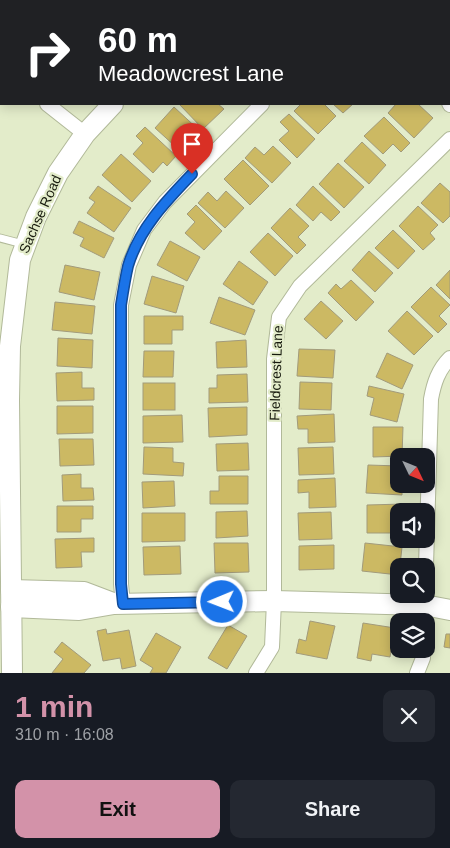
<!DOCTYPE html>
<meta charset="utf-8">
<style>
body{margin:0;font-family:Helvetica,sans-serif;background:#242831;color:#f1f3f6;height:100vh;display:flex;flex-direction:column;font-size:19px;white-space:nowrap}
*{box-sizing:border-box;margin:0}
p{font-size:16px;color:#9ea1a6}
.icon{flex:none;width:28px;height:28px;fill:none;stroke:currentColor;stroke-width:2;stroke-linecap:round;stroke-linejoin:round}
.map{position:relative;height:673px;overflow:hidden}
.sheet{display:flex;flex-direction:column;background:#171b24;flex:1}
.sheet>*{flex:none}
.hud{position:absolute;left:0px;top:0px;width:450px;height:105px;box-shadow:0 2px 12px #0003;background:#202124;color:#fff;overflow:hidden}
.needle{width:32px;rotate:133deg}
.buttons{position:absolute;left:390px;top:448px;display:grid;gap:10px}
.buttons a{display:grid;place-items:center;width:45px;height:45px;border-radius:10px;background:#171b24;box-shadow:0 2px 12px #0003;font-size:25px}
.pin{position:absolute;display:grid;place-items:center;width:42px;height:42px;color:#fff;margin:-51px -21px;border-radius:50% 50% 50% 0;rotate:-45deg;box-shadow:0 0 5px #0007}
.pin .icon{rotate:45deg}
.me{position:absolute;width:55px;margin:-28px;rotate:269deg;stroke-linejoin:round;filter:drop-shadow(0 0 4px #0008)}
.turn{display:flex;align-items:center;gap:18px;height:105px;padding:0 15px;font-size:22px}
.turn .icon{width:65px;height:65px;stroke-width:2.5}
.turn b{display:block;font-size:35px;line-height:42px}
.round{display:grid;place-items:center;flex:none;width:52px;height:52px;border-radius:10px;background:#242831}
.head{display:flex;align-items:center;justify-content:space-between;height:85px;padding:0 15px}
h1{font-size:30px;font-weight:600;line-height:38px;color:#d392a9}
.primary-button{display:flex;gap:10px;margin-top:auto;padding:10px 15px}
.primary-button a{flex:1;height:58px;border-radius:10px;background:#d392a9;color:#111;font-size:20px;font-weight:600;line-height:58px;text-align:center}
.primary-button a+a{background:#242831;color:#f1f3f6}
.map>svg:first-child{display:block}
.building{fill:#ccb963;stroke:#a29b7b}
.lines{fill:none;stroke-linecap:round;stroke-linejoin:round}
.lane-casing{stroke:#b1b999;stroke-width:9}
.street-casing{stroke:#b1b999;stroke-width:16}
.secondary-casing{stroke:#b1b999;stroke-width:22}
.lane{stroke:#fff;stroke-width:7}
.street{stroke:#fff;stroke-width:14}
.secondary{stroke:#fff;stroke-width:20}
.route-casing{stroke:#114b97;stroke-width:12}
.route{stroke:#1a73e8;stroke-width:9}
.labels{text-anchor:middle;stroke-width:4.5;stroke-linejoin:round;paint-order:stroke}
.street-label{font-size:14px;fill:#171a0e;stroke:#e3ecca}
</style>
<div class="map">
<svg width="450" height="673" viewBox="0 0 450 673">
<rect width="100%" height="100%" fill="#e3ecca"/>
<g class="building">
<polygon points="179,104 218,104 224,109 203,129"/>
<polygon points="301,104 324,104 336,116 318,134 294,111"/>
<polygon points="333,104 353,104 343,113"/>
<polygon points="396,104 418,104 433,118 414,138 388,113"/>
<polygon points="174,107 201,132 190,143 185,138 176,147 155,128"/>
<polygon points="289,114 315,139 297,158 279,140 289,131 280,122"/>
<polygon points="384,117 410,143 401,152 393,144 383,154 364,136"/>
<polygon points="145,127 176,156 167,166 163,162 153,173 133,154 143,143 136,136"/>
<polygon points="362,142 386,165 369,184 344,161"/>
<polygon points="273,146 291,163 272,183 245,158 255,147 264,155"/>
<polygon points="121,154 151,181 132,202 102,175"/>
<polygon points="243,160 269,186 250,205 224,179"/>
<polygon points="338,163 364,187 344,208 319,184"/>
<polygon points="440,183 450,192 450,216 443,223 421,203"/>
<polygon points="98,186 131,208 114,232 87,213 95,202 89,198"/>
<polygon points="313,186 340,212 331,221 321,212 313,221 296,205"/>
<polygon points="226,191 244,208 225,228 198,203 208,192 217,201"/>
<polygon points="196,205 222,231 204,250 185,233 195,222 187,214"/>
<polygon points="418,206 438,225 430,233 435,239 423,250 399,226"/>
<polygon points="290,208 309,226 298,237 306,245 297,254 271,228"/>
<polygon points="79,221 114,238 104,258 80,246 84,238 73,233"/>
<polygon points="393,230 415,251 398,269 375,248"/>
<polygon points="268,233 293,256 275,276 250,252"/>
<polygon points="170,241 200,257 187,281 157,265"/>
<polygon points="369,251 393,273 375,292 352,270"/>
<polygon points="239,261 268,282 253,305 223,284"/>
<polygon points="65,265 100,272 94,300 59,292"/>
<polygon points="450,270 450,299 436,285"/>
<polygon points="152,276 184,286 176,313 144,304"/>
<polygon points="351,280 374,302 356,321 328,293 336,284 341,289"/>
<polygon points="431,287 450,305 439,316 447,324 438,333 411,307"/>
<polygon points="219,297 255,310 245,335 210,323"/>
<polygon points="321,301 343,321 326,339 304,319"/>
<polygon points="55,302 95,306 92,334 52,330"/>
<polygon points="407,311 433,336 414,355 388,331"/>
<polygon points="144,316 183,316 183,330 172,330 172,344 144,344"/>
<polygon points="58,338 93,340 92,368 57,366"/>
<polygon points="246,340 247,367 217,368 216,342"/>
<polygon points="299,349 335,350 333,378 297,376"/>
<polygon points="144,351 174,351 173,377 143,377"/>
<polygon points="387,353 413,365 402,389 376,377"/>
<polygon points="82,372 82,388 94,388 94,400 57,401 56,373"/>
<polygon points="247,374 248,402 209,403 209,388 217,388 217,375"/>
<polygon points="300,382 332,383 331,410 299,409"/>
<rect x="143" y="383" width="32" height="27"/>
<polygon points="369,386 404,394 397,422 370,415 374,398 367,396"/>
<polygon points="57,406 93,406 93,433 57,434"/>
<polygon points="247,407 247,435 209,437 208,408"/>
<polygon points="334,414 335,442 308,443 308,429 298,429 297,416"/>
<polygon points="182,415 183,442 143,443 143,416"/>
<polygon points="373,427 403,427 402,456 373,457"/>
<polygon points="59,439 93,439 94,465 60,466"/>
<polygon points="248,443 249,470 217,471 216,444"/>
<polygon points="144,447 173,448 173,462 184,463 183,476 143,474"/>
<polygon points="333,447 334,474 299,475 298,448"/>
<polygon points="368,465 399,466 399,484 402,484 402,495 366,493"/>
<polygon points="81,474 81,488 93,488 94,500 63,501 62,475"/>
<polygon points="219,476 248,476 248,504 210,504 210,491 219,491"/>
<polygon points="335,478 336,507 309,508 309,492 298,493 298,480"/>
<polygon points="174,481 175,506 143,508 142,482"/>
<polygon points="404,504 404,511 399,511 399,519 392,519 393,533 367,533 367,505"/>
<polygon points="57,506 93,506 93,519 81,519 81,532 57,532"/>
<polygon points="247,511 248,536 216,538 216,512"/>
<polygon points="331,512 332,539 299,540 298,513"/>
<polygon points="142,513 185,513 185,541 142,542"/>
<polygon points="94,538 94,552 81,552 82,567 56,568 55,539"/>
<polygon points="214,543 248,543 249,572 215,573"/>
<polygon points="365,543 402,547 399,575 362,571"/>
<polygon points="334,545 334,569 299,570 299,546"/>
<polygon points="180,546 181,574 144,575 143,547"/>
<polygon points="310,621 335,626 327,659 296,653 299,639 306,641"/>
<polygon points="363,623 395,628 390,657 372,654 371,661 357,658"/>
<polygon points="228,625 247,636 227,669 208,658"/>
<polygon points="106,629 107,634 129,630 136,666 122,669 120,658 103,661 97,631"/>
<polygon points="156,633 181,647 166,673 150,673 153,668 140,660"/>
<polygon points="446,634 450,634 450,648 444,647"/>
<polygon points="62,642 91,665 84,673 52,673 63,659 54,652"/>
</g>
<g class="lines">
<g class="lane-casing">
<polyline id="lane" points="0,238 23,244"/>
</g>
<g class="street-casing">
<g id="street">
<polyline points="336,0 338,1"/>
<polyline points="351,0 352,1"/>
<polyline points="369,1 371,0"/>
<polyline points="0,72 1,72"/>
<polyline points="449,103 450,105"/>
<polyline points="47,104 85,134"/>
<path d="M 426,566 L 431,399 C 434,383 438,370 450,358"/>
<polyline points="123,604 121,584 121,305 129,265 144,230 165,202 262,104"/>
<polyline points="422,621 424,594"/>
<polyline points="256,673 272,647 274,601 274,359 279,317 300,286 450,139"/>
<polyline points="417,673 423,658 422,649"/>
</g>
</g>
<g class="secondary-casing">
<g id="secondary">
<polyline points="214,1 215,0"/>
<polyline points="11,590 84,592 113,603"/>
<polyline points="11,607 79,610 114,604 274,601 424,605 450,610"/>
<polyline points="12,673 9,400 10,346 20,260 36,217 58,173 85,134 113,104"/>
</g>
</g>
<use href="#lane" class="lane"/>
<use href="#street" class="street"/>
<use href="#secondary" class="secondary"/>
</g>
<g class="lines">
<g class="route-casing">
<path id="route" d="M 192,174 C 166,201 139,229 128,266 C 125,279 123,292 121,305 L 121,584 L 123,604 L 222,602"/>
</g>
<use href="#route" class="route"/>
</g>
<g class="labels">
<g class="street-label">
<text transform="translate(40 214) rotate(-66)" y="5">Sachse Road</text>
<text transform="translate(276 373) rotate(-88)" y="5">Fieldcrest Lane</text>
</g>
</g>
</svg>
<div class="buttons">
<a><svg class="needle" viewBox="-14 -14 28 28"><path d="M0-13l5 13h-10z" fill="#e53935"/><path d="M0 13l5-13h-10z" fill="#9ea1a6"/></svg></a>
<a><svg class="icon" aria-label="sound" viewBox="0 0 24 24"><path d="M4 9h4l5-4v14l-5-4H4zM17 9q2 3 0 6"/></svg></a>
<a><svg class="icon" aria-label="search" viewBox="0 0 24 24"><circle cx="10" cy="10" r="6"/><path d="M15 15l6 6"/></svg></a>
<a><svg class="icon" aria-label="layers" viewBox="0 0 24 24"><path d="M12 4l9 5-9 5-9-5zM3 14l9 5 9-5"/></svg></a>
</div>
<div class="pin" style="left:192px;top:174px;background:#d93025"><svg class="icon" aria-label="arrive" viewBox="0 0 24 24"><path d="M6 21V4h12l-3 4 3 4H6"/></svg></div>
<svg class="me" style="left:222px;top:602px" viewBox="-20 -20 40 40"><circle r="17" fill="#1a73e8" stroke="#fff" stroke-width="3"/><path d="M0-11L8 9 0 5-8 9z" fill="#fff"/></svg>
<div class="hud">
<div class="turn"><svg class="icon" aria-label="right" viewBox="0 0 24 24"><path d="M7 20v-9h11M14 6l5 5-5 5"/></svg><div><b>60 m</b>Meadowcrest Lane</div></div>
</div>
</div>
<section class="sheet">
<div class="head"><div><h1>1 min</h1><p>310 m · 16:08</p></div><a class="round"><svg class="icon" aria-label="close" viewBox="0 0 24 24"><path d="M6 6l12 12M18 6L6 18"/></svg></a></div>
<div class="primary-button"><a>Exit</a><a>Share</a></div>
</section>
